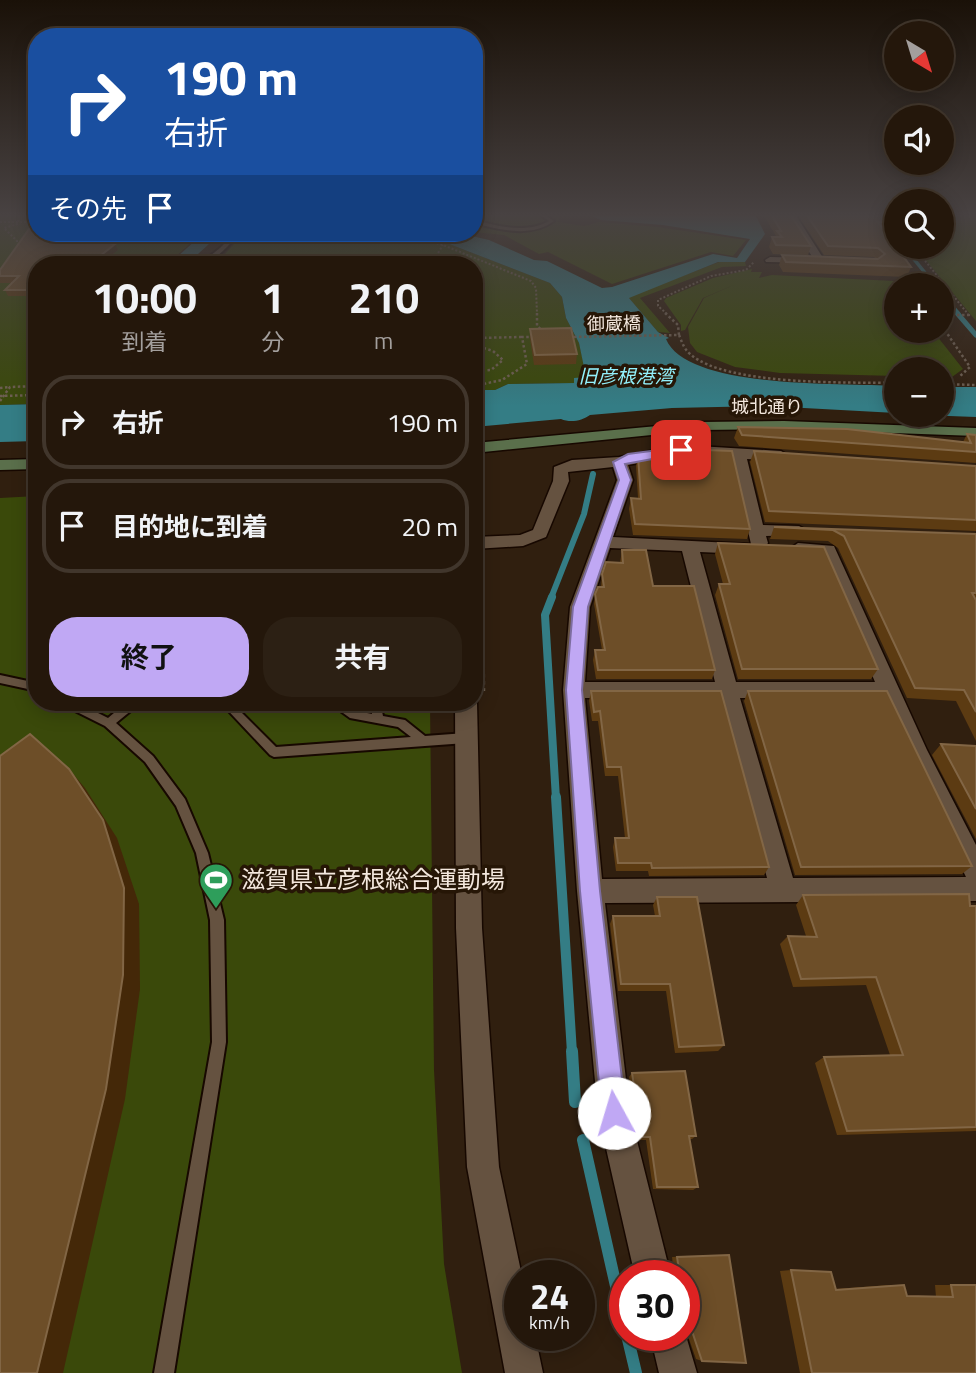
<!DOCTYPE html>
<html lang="ja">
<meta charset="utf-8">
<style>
body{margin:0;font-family:"Titillium Web","Noto Sans JP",sans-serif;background:#2c2014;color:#f1f3f6;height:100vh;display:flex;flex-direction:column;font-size:26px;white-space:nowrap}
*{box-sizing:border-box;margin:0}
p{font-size:23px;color:#a39f9d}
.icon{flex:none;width:38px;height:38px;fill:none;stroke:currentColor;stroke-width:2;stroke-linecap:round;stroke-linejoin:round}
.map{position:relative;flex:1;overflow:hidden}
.drawer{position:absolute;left:28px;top:256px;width:455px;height:455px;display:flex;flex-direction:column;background:#24170b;border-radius:28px;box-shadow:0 4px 18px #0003,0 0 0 2px #41362c}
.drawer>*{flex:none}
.top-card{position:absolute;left:28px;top:28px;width:455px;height:214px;border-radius:28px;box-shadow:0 4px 18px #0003,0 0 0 2px #41362c;background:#1a4fa0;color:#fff;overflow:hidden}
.needle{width:46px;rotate:142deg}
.tools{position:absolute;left:884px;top:21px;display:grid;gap:14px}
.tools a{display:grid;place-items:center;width:70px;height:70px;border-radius:50%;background:#24170b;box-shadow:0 4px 18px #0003,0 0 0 2px #41362c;font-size:35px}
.speed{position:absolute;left:504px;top:1260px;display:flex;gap:14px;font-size:35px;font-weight:700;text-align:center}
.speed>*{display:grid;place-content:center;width:91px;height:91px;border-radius:50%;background:#24170b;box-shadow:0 4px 18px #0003,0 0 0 2px #41362c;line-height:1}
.speed small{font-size:18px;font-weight:400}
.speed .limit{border:10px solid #d22;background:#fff;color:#111}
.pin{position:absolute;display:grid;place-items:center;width:60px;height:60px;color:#fff;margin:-30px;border-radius:14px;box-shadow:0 4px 10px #0006}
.me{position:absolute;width:77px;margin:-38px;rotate:354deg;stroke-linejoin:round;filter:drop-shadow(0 0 5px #0008)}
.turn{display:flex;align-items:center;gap:24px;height:147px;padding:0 21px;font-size:32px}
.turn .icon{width:91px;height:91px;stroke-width:2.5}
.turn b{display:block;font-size:49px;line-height:60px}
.then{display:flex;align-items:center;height:66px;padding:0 21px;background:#0003;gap:14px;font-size:26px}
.eta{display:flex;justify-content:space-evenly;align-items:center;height:119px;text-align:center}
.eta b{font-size:42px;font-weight:700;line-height:49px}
.action{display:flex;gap:14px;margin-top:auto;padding:14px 21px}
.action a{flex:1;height:80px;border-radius:28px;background:#c0a8f4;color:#111;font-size:28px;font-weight:700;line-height:80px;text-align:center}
.action a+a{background:#2c2014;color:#f1f3f6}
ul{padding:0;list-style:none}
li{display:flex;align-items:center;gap:21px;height:94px;margin:0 14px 10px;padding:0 7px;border:4px solid #41362c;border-radius:28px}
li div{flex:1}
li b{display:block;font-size:26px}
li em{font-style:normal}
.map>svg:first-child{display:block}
.green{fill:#3a490a}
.water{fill:#347d85}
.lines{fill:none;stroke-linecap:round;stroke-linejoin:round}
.stream-far5{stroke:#347d85;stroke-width:3.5}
.stream-far4{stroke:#347d85;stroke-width:5}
.stream-far3{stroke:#347d85;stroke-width:6}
.stream-far2{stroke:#347d85;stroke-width:8}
.stream-far1{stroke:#347d85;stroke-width:10}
.stream{stroke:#347d85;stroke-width:12}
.service-casing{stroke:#170800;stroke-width:4}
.minor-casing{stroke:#170800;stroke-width:3}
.tertiary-casing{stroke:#170800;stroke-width:3}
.secondary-casing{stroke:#170800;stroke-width:3}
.path-far3{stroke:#6f6052;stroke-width:2;stroke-dasharray:2 2;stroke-linecap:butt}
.path-far2{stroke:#6f6052;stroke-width:2.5;stroke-dasharray:2.5 2.5;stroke-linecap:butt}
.path-far1{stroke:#6f6052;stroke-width:3.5;stroke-dasharray:2.5 2.5;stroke-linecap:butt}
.path{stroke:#6f6052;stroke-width:4.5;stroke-dasharray:3.5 3.5;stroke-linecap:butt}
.service{fill:#655240;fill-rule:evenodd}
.minor{fill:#655240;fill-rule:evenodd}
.tertiary{fill:#655240;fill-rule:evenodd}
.secondary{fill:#5a6f4b;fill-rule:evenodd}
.path-bridge{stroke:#6f6052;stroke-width:2.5;stroke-dasharray:2.5 2.5;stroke-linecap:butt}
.wall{fill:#5c3b12}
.shaded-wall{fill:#442808}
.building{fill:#6d4e28;stroke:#826645;stroke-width:2}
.route{fill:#c0a8f4;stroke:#7d6d9f;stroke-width:2}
.labels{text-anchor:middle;stroke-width:7;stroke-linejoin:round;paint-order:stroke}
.far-street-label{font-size:18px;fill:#f4e8de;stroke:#261606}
.far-water-label{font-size:19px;font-style:italic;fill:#93f1fc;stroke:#261606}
.near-poi-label{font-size:24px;fill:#f4e8de;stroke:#261606;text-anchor:start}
</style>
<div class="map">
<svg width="976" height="1373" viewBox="0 0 976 1373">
<rect width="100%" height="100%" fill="#301f0f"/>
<g class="green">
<polygon points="0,214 37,214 37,233 202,233 167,264 37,264 37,269 0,269"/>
<polygon points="474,214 558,214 561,215 558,222 584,226 599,222 658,227 746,240 733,256 711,252 612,284 548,252 539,254 504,235 474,232"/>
<polygon points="942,214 976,214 976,321 924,258 921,251 911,253 906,247 942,247"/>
<polygon points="244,233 411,233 439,240 550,283 562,297 566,318 579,343 587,378 575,383 508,384 495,390 474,390 474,264 216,264"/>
<polygon points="719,262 745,262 746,266 722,267 640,298 670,333 658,332 628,297"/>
<polygon points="752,269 751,272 762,272 759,278 772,275 894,281 897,285 896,331 933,331 963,369 952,377 942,377 942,369 896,369 896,376 780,373 735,367 697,352 690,343 688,327 704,298 736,284 703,298 685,330 681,331 681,325 664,301 666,298 713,278"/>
<polygon points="0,275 37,275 37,404 0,405"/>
<polygon points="37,496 37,702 430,702 434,1070 444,1264 462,1373 0,1373 0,498"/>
</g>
<g class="water">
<path d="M 587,214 L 755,214 L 765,234 L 745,262 L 718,262 L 629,298 L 658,332 L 669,338 L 666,339 C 687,390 846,383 896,386 L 896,413 L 767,406 L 672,408 L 590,415 C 582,421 570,423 561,419 L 474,427 L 474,390 L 495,390 L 508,384 L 574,383 L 574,378 L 586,377 L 579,343 L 566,318 L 562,297 L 550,283 L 439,240 L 411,233 L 459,233 L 489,240 L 534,260 L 547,261 L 602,288 L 612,287 L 713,254 L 737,258 L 750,239 L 663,225 L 601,220 Z"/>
<polygon points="204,233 221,233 187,264 169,264"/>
<polygon points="942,387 976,387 976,417 922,415 942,415"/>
<polygon points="37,404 37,441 0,442 0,405"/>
</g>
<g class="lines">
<g class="stream-far5">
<polyline points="880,214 896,236"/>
<polyline points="904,247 935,285"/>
<polyline points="942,294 959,314"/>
</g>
<polyline class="stream-far4" points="957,313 976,335"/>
<polyline class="stream-far3" points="551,598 584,514 593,474"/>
<polyline class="stream-far2" points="552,597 545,615 556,799"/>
<polyline class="stream-far1" points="556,797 572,1053"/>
<g class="stream">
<polyline points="572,1051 575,1102"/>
<polyline points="583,1140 625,1326"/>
<polyline points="627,1335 636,1373"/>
</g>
<g class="service-casing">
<g id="service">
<path d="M 539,214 L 544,214 L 554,221 C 531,238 500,230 474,223 L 474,220 C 498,226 526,234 549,221 Z"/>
<path d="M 235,233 L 240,233 C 231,243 213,264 200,264 L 220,248 Z"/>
<polygon points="0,675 37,683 37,691 0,683"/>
<polygon points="62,702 76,702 108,718 127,702 139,702 138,705 116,723 153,756 185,799 208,853 224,920 226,1042 174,1373 154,1373 212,1042 210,920 196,853 176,806 145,762 105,726 63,705"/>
<polygon points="220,702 231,702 276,747 411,737 398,727 350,718 332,705 331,702 344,702 357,711 372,714 370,702 380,702 383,716 405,720 425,736 466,733 470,735 472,738 470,741 466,743 274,757 270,755"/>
</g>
</g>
<g class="minor-casing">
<g id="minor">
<polygon points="785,214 795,214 825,261 824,263 766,262 765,260 770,257 813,258"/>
<path d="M 681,445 L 781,451 L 789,456 L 781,461 L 747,459 L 763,525 L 799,526 L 808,531 L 805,535 L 766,536 L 768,543 L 765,547 L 753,547 L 751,552 L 745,554 L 700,552 L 736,682 L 875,682 L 821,555 L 798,555 L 789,549 L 798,543 L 834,546 L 927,750 L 976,845 L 976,901 L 605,903 L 630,1113 L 671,1276 L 635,1276 L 598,1113 L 577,891 L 563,690 L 570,607 L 617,480 L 613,467 L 568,472 L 569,481 L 546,537 L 523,546 L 474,549 L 474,537 L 520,535 L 533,530 L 553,481 L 554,467 L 572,460 L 619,457 ZM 681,455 L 731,458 L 751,544 L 613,537 L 633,480 L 628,465 ZM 610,548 L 682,551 L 715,682 L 585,682 L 590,607 ZM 585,698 L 719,698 L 767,878 L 602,879 ZM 740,698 L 882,698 L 905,752 L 966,877 L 793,878 Z"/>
<polygon points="684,1329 697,1373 659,1373 650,1335 684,1335"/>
</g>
</g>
<g class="tertiary-casing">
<polygon id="tertiary" points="474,697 477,702 482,928 499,1167 522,1276 520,1276 520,1335 535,1335 543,1373 505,1373 467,1167 456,928 455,702 474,702"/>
</g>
<g class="secondary-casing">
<g id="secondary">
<polygon points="784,421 976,428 976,436 784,429 701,430 474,453 474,443 701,422"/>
<polygon points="37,459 37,469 0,470 0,460"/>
</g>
</g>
<g class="path-far3">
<polyline points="23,214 24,217"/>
<polyline points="18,220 18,224 4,228 17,241 25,242"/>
<polyline points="0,222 30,222"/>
<polyline points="402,233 443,245 531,281 536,288 537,314"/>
<polyline points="899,255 922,257 968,314"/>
<polyline points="418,264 435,258 443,245"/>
<polyline points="900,285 897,282 904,276 901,273"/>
<polyline points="667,314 658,306 658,300 711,276 746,270 754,262"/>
</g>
<g class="path-far2">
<polyline points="537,313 537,326 544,332"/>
<polyline points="665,313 678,325 679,335"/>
<polyline points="942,315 969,315 967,313"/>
<polyline points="942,326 970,367 959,377"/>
<path d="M 569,337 L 679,335 C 682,342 684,349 690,354 C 727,386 846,382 896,383"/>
<polyline points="474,338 522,337"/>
<polyline points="474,345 493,351 503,360 491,370 474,371"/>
<polyline points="942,384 976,385"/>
<polyline points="474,386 502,380 527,364 522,337 533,337"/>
<polyline points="0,388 10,387"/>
<polyline points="0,396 37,395"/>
</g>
<g class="path-far1">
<polyline points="480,526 477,483 481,476"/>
<polyline points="481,559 482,598"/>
</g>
<polyline class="path" points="482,597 483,691"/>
<use href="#service" class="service"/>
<use href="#minor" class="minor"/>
<use href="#tertiary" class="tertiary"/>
<use href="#secondary" class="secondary"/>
<polyline class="path-bridge" points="0,401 10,387 37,386"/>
</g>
<g class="wall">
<polygon points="763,214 790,214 811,246 808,255 773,254 769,247 772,237 775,237 776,236"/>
<polygon points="797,214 879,214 885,222 883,228 911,267 907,277 783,272 779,265 782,255 876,259 874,257 824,255"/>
<polygon points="29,229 37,230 37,233 52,233 115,244 118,250 100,264 37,264 37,296 8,296 5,290 12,283 0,283 0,276 4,276 0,276 0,270"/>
<polygon points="530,329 577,354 576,364 534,365 530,339"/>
<polygon points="738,427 963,442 967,434 976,435 976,463 739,446 734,438"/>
<polygon points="706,450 750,529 747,539 633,535 629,509 631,498 638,498 636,466 638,456 705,456"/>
<polygon points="754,451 976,466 976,531 765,522 750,462"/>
<polygon points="774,527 976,534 976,741 956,701 907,698 838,548 828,541 770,539"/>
<polygon points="718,543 878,669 871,679 738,679 715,595 719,584 723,584 715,554"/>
<polygon points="622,550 653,586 715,670 712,679 596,679 593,660 595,650 602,650 594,604 595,594 601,587 602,574 620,563"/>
<polygon points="591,691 769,867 764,875 649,876 648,871 616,871 613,847 615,838 625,838 618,776 605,776 598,721 592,721 589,701"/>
<polygon points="748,691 972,866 962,874 795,875 744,701"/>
<polygon points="941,744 976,746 976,839 932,755"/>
<polygon points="803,895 976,906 976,1131 837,1135 815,1063 824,1057 890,1055 866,985 793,987 780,944 788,936 806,936 796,905"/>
<polygon points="657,897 724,1045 718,1051 675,1053 666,991 618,991 610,924 613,916 655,916 653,905"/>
<polygon points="632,1073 696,1136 692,1139 689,1139 698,1187 693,1190 653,1189 646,1140 640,1140 637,1129 629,1077"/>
<polygon points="729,1255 746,1363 702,1361 696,1359 684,1325 684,1276 674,1276 672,1257"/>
<polygon points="791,1270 835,1289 889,1285 904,1285 907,1296 936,1297 935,1285 976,1285 976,1373 800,1373 780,1271"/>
</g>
<g class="shaded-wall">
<polygon points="115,244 118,250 100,264 90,264"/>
<polygon points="69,769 85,788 117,838 139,904 140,989 125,1099 63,1373 37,1373"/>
</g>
<g class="building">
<polygon points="771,214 790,214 811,246 776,245 772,237 782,237 777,231 781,231"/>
<polygon points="806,214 879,214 885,222 878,222 911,267 786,262 782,255 878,259 885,254 878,248 828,246"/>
<polygon points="29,229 37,230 37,233 52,233 115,244 90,264 37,264 37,290 5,290 19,276 0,276 0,270"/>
<polygon points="571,328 577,354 535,355 530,329"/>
<polygon points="738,427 847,429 971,443 967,434 976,435 976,452 742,435"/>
<polygon points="706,450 732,451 750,529 635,524 631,498 641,499 638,456 654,453 708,456"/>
<polygon points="754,451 976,466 976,520 769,511"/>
<polygon points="774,527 976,534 976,593 972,593 976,600 976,712 964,690 915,688 844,536 833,530"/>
<polygon points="718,543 824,547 878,669 742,669 719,584 730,584"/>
<polygon points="622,550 646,550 653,586 694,586 715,670 598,670 595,650 605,650 595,594 598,587 604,587 602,574 606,562 623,563"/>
<polygon points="591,691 721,691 769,867 652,868 651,863 618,863 615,838 629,838 621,767 607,767 600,711 594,712"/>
<polygon points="748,691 887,691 972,866 801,867"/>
<polygon points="30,734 69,769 103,820 124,888 123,975 106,1089 37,1373 0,1373 0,756"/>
<polygon points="941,744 976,746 976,809"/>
<polygon points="969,894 970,906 976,906 976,1127 847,1131 824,1057 903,1055 876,977 801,979 788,936 817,937 803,895"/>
<polygon points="657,897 697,897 724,1045 679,1047 670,984 621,984 613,916 660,916"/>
<polygon points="685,1071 696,1136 689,1136 698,1187 657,1187 650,1137 643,1137 640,1125 632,1073"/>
<polygon points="729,1255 746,1363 702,1361 684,1307 684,1276 680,1276 677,1257"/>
<polygon points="791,1270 831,1272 836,1290 904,1285 907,1296 953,1297 951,1285 976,1285 976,1373 812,1373"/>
</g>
<linearGradient id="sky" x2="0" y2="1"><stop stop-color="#1a1108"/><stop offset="0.53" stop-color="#484242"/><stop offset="1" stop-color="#484242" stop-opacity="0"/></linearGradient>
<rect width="976" height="406" fill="url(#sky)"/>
<polygon class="route" points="681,447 686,450 685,453 625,464 631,480 588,607 582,690 600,891 626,1113 622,1121 614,1125 605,1121 602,1113 580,891 566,690 573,607 619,480 613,462 628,454"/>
<defs>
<g id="stadium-pin" transform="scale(1.75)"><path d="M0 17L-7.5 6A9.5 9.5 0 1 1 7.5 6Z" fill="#2e9e5b" stroke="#261606"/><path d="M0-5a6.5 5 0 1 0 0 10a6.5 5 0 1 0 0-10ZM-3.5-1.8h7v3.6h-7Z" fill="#fff"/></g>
</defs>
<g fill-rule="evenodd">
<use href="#stadium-pin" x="216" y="880"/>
</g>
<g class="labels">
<g class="far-street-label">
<text transform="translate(614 324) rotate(-1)" y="6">御蔵橋</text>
<text x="767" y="413">城北通り</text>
</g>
<g class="far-water-label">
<text x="626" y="383">旧彦根港湾</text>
</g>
<g class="near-poi-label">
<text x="241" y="888">滋賀県立彦根総合運動場</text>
</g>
</g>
</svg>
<div class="tools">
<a><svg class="needle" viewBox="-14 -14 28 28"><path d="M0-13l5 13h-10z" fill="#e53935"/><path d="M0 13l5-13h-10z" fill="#a39f9d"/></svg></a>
<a><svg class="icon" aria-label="sound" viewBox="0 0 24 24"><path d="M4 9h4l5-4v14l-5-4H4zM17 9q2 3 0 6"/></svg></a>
<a><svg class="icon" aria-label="search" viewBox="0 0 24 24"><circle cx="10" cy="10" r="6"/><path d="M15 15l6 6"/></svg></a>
<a>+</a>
<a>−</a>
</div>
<div class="speed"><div>24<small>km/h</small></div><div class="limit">30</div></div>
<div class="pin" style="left:681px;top:450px;background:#d93025"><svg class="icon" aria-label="arrive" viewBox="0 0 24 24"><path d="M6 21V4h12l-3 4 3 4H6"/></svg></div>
<svg class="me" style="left:614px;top:1113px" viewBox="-20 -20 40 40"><circle r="19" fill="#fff"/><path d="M0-13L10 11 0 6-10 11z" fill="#c0a8f4"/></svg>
<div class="top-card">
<div class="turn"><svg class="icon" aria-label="right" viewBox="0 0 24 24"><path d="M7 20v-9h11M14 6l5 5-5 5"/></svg><div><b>190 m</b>右折</div></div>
<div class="then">その先<svg class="icon" aria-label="arrive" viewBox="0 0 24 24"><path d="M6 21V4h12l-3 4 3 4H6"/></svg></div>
</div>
<section class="drawer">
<div class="eta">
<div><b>10:00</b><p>到着</p></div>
<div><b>1</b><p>分</p></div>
<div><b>210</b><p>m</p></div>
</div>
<ul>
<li><svg class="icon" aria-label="right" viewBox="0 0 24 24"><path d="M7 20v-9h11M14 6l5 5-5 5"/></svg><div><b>右折</b></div><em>190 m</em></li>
<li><svg class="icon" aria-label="arrive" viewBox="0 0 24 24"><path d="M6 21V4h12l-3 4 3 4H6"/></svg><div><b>目的地に到着</b></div><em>20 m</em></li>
</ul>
<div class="action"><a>終了</a><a>共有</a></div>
</section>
</div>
